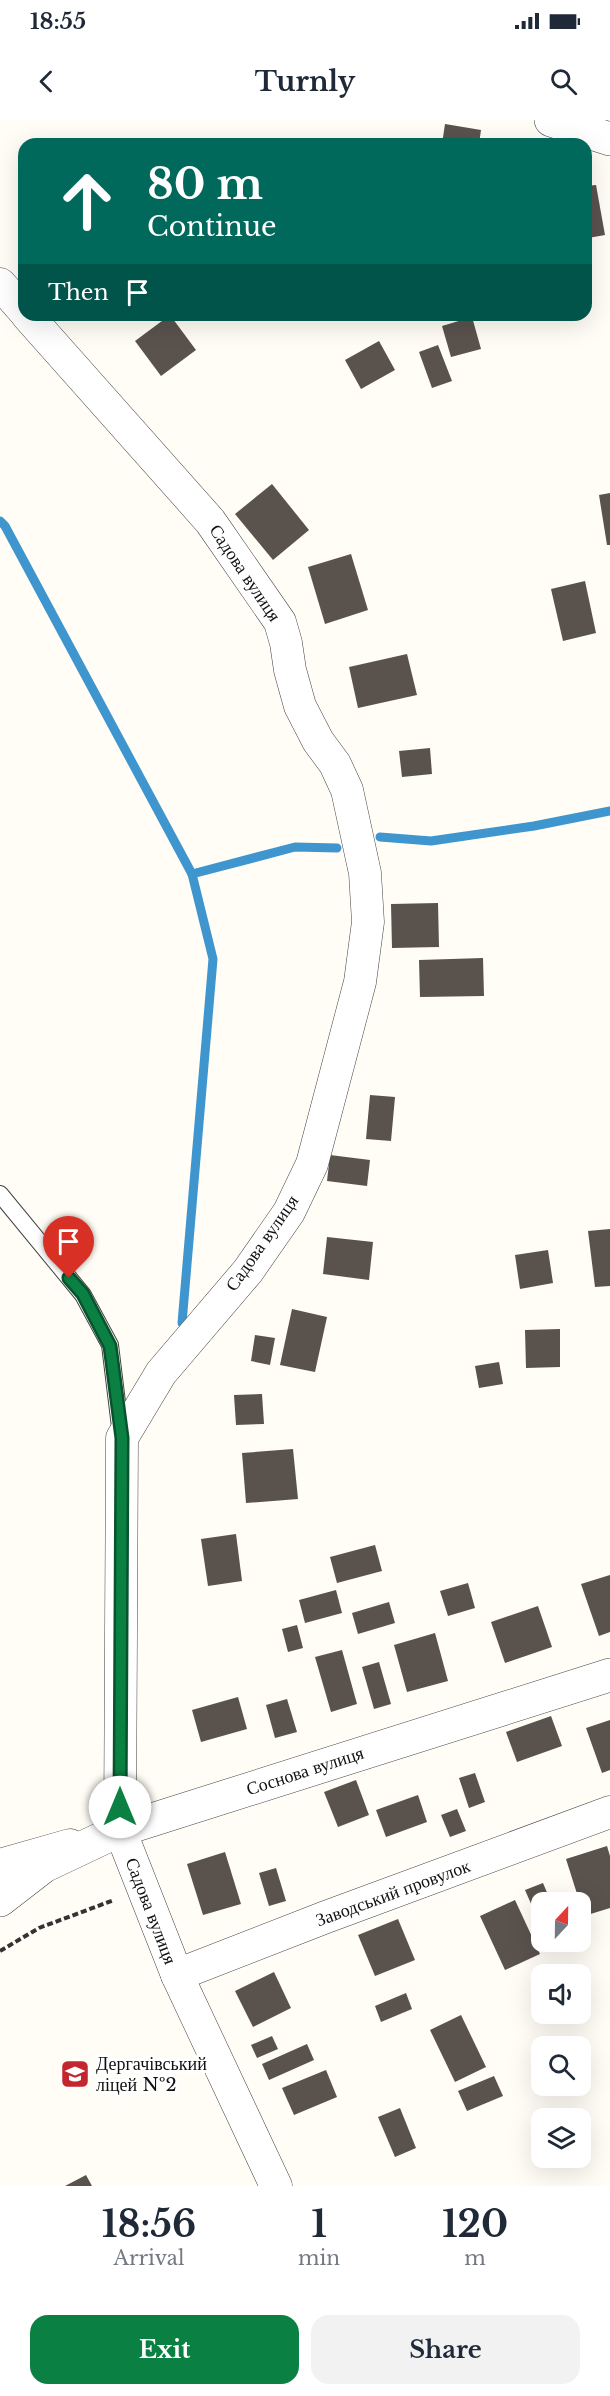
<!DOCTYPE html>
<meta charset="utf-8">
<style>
body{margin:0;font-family:"Libre Baskerville",serif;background:#f2f2f3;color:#1f2937;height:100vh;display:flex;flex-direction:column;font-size:22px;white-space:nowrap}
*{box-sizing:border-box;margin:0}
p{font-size:20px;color:#747a83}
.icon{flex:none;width:33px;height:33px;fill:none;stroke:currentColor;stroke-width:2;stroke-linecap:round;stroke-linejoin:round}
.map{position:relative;height:2066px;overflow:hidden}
.panel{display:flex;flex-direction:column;background:#fff;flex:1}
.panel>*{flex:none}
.guide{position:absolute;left:18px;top:18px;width:574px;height:183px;border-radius:18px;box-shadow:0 6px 24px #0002;background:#00695c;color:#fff;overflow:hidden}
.needle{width:39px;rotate:22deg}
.controls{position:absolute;left:531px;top:1772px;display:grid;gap:12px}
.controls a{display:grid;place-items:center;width:60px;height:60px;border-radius:12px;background:#fff;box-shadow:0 6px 24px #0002;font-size:30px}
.pin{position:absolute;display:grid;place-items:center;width:51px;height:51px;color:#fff;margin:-62px -26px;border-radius:50% 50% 50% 0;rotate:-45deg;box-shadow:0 0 6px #0007}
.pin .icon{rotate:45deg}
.me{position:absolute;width:66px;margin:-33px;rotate:0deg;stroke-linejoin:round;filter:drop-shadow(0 0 4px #0008)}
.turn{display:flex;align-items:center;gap:21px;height:126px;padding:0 30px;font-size:27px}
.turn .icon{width:78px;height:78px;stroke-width:2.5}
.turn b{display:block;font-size:42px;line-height:51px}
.then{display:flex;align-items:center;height:57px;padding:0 30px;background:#0003;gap:12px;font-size:22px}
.eta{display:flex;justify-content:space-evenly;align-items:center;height:102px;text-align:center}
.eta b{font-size:36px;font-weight:700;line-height:42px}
.primary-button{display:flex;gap:12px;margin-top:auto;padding:12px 30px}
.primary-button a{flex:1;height:69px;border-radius:18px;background:#0b8043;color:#fff;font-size:24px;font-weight:700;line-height:69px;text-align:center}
.primary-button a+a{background:#f2f2f3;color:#1f2937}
.status{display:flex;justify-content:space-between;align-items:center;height:42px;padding:0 30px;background:#fff;direction:ltr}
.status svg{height:16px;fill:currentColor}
header{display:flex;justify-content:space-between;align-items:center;height:78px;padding:0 30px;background:#fff;font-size:27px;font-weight:700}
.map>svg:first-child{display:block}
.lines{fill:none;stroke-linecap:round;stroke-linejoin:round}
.stream{stroke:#3f96cf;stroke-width:9}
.building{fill:#5a524d}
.service-casing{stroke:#444;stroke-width:18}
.minor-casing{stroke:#444;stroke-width:33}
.tertiary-casing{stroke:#444;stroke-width:34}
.path{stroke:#333;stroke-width:4;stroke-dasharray:6 3;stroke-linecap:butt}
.service{stroke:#fff;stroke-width:16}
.minor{stroke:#fff;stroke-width:32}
.tertiary{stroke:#fff;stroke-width:33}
.route-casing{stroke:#07532c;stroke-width:15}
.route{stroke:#0b8043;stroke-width:10}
.labels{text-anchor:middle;stroke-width:6;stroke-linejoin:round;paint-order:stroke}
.street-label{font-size:18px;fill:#111;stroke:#fff}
.poi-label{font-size:18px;fill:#111;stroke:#fff;text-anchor:start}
</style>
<div class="status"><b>18:55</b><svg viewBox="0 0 49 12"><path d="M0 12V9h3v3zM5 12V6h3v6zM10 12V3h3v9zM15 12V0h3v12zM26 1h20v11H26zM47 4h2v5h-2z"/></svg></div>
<header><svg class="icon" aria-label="back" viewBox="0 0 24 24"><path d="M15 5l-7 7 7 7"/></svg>Turnly<svg class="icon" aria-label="search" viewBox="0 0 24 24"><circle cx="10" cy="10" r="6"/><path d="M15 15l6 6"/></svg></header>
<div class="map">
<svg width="610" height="2066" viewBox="0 0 610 2066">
<rect width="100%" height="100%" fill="#fffdf5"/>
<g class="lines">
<g class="stream">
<polyline points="0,401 5,406 192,754 213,839 182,1203"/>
<polyline points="380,717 431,721 534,706 610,691"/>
<polyline points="192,754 295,727 337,728"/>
</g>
</g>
<g class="building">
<polygon points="445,4 481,10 479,24 442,24"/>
<polygon points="596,65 605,115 588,118 586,66"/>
<polygon points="170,195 196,230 161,256 135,221"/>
<polygon points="472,197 481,229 451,237 442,206"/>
<polygon points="379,221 395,250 361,269 345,240"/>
<polygon points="438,225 452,261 432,268 419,232"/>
<polygon points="272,364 309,410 273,440 235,394"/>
<polygon points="610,373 610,425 607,425 599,375"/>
<polygon points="351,434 368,490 325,504 308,447"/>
<polygon points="585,461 596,513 563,521 551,469"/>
<polygon points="407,534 417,575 358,588 349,547"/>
<polygon points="430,628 432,654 402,657 399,631"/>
<polygon points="438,783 439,827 392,828 391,784"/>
<polygon points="483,838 484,876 420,877 419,840"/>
<polygon points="370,975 395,977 391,1021 366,1019"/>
<polygon points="330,1035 370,1040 367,1066 327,1061"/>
<polygon points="610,1109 610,1166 595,1167 588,1111"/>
<polygon points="327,1117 373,1122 369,1160 323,1154"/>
<polygon points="548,1130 553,1163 520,1169 515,1135"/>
<polygon points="292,1189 327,1197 315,1252 280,1245"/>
<polygon points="560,1209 560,1247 526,1248 525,1210"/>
<polygon points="255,1215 275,1218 270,1245 251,1241"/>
<polygon points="499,1242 503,1264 479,1268 475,1246"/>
<polygon points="262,1274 264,1304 236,1305 234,1275"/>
<polygon points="293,1329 298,1379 246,1383 242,1333"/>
<polygon points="236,1414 242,1461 208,1466 201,1419"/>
<polygon points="375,1425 382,1451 337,1463 330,1437"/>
<polygon points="610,1455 610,1512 599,1516 581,1464"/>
<polygon points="468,1463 475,1488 448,1496 440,1471"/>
<polygon points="336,1470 342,1493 305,1503 299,1480"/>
<polygon points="389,1482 395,1503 358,1514 352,1493"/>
<polygon points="538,1486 552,1527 505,1543 491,1502"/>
<polygon points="297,1505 303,1528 288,1532 282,1509"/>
<polygon points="435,1513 448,1561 407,1572 394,1525"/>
<polygon points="342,1530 357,1584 331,1592 315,1537"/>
<polygon points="379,1542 391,1584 374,1589 362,1547"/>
<polygon points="238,1577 247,1609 201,1622 192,1590"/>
<polygon points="287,1579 297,1612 275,1618 266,1585"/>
<polygon points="551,1596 562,1626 517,1642 506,1612"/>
<polygon points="610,1600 610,1650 602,1653 586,1608"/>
<polygon points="475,1653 485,1682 469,1688 459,1658"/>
<polygon points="356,1660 369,1695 338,1707 324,1672"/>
<polygon points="418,1675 427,1702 386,1717 376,1690"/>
<polygon points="457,1689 466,1711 450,1717 441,1695"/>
<polygon points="607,1726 610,1736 610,1788 584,1796 566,1739"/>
<polygon points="225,1732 241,1784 203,1795 187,1744"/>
<polygon points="276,1748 286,1781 269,1786 259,1753"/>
<polygon points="543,1763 551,1782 542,1782 542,1801 539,1802 525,1770"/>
<polygon points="515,1780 540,1834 505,1850 480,1796"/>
<polygon points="398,1799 415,1840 375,1856 358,1815"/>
<polygon points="274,1852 291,1888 253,1907 235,1871"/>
<polygon points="406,1873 412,1889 381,1902 375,1886"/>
<polygon points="461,1895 486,1947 455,1962 430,1910"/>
<polygon points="272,1916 278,1929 257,1938 251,1925"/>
<polygon points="307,1924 314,1940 269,1960 262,1944"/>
<polygon points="326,1950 337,1977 294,1995 282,1968"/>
<polygon points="494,1956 503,1976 467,1991 458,1971"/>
<polygon points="400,1988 416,2028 395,2037 378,1997"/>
<polygon points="86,2055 92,2066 65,2066"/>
</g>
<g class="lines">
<g class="service-casing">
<polyline id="service" points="0,1074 83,1175 110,1225 121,1315"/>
</g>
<g class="minor-casing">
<g id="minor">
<polyline points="0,164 24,191"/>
<polyline points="27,195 210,401 280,502 286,523 290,550 300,586 318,621 335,644 347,670 365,753 368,802 360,862 312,1044 289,1092 248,1151 161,1253 122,1318 120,1710 177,1855 276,2066"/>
<polyline points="0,1745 70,1725"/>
<polyline points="177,1855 326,1797 610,1692"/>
</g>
</g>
<g class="tertiary-casing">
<g id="tertiary">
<polyline points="551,0 610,19"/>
<polyline points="0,1780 44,1746 120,1710 610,1555"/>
</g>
</g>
<polyline class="path" points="0,1831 39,1808 114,1780"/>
<use href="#service" class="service"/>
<use href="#minor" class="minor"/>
<use href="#tertiary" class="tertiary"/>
</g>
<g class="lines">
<g class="route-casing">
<polyline id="route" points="69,1158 83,1174 110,1226 122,1318 120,1687"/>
</g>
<use href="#route" class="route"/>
</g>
<defs>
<g id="school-square" transform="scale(1.5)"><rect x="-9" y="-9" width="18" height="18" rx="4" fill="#c4262e" stroke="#fff"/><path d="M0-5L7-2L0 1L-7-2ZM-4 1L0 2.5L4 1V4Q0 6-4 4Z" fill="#fff"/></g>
</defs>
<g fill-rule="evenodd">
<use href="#school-square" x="75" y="1954"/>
</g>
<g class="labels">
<g class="street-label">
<text transform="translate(245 453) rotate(56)" y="6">Садова вулиця</text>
<text transform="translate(262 1123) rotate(-55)" y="6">Садова вулиця</text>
<text transform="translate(305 1651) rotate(-18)" y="6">Соснова вулиця</text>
<text transform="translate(393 1773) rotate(-20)" y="6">Заводський провулок</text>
<text transform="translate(151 1791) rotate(69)" y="6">Садова вулиця</text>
</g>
<g class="poi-label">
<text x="96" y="1950">Дергачівський<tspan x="96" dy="21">ліцей №2</tspan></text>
</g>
</g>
</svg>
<div class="controls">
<a><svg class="needle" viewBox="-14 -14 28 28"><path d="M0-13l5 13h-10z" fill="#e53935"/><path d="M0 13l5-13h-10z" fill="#747a83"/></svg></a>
<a><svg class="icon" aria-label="sound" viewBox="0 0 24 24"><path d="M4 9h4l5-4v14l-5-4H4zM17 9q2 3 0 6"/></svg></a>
<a><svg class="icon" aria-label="search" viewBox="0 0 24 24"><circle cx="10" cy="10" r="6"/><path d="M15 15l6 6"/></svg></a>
<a><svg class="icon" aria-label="layers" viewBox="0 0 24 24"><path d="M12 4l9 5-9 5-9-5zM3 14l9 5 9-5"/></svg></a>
</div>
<div class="pin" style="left:69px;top:1158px;background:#d93025"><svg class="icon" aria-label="arrive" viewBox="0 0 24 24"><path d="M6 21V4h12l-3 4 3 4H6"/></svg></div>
<svg class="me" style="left:120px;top:1687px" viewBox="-20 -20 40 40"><circle r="19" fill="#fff"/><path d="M0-13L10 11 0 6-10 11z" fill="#0b8043"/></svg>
<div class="guide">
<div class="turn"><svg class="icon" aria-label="ahead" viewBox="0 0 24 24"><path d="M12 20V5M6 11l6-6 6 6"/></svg><div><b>80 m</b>Continue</div></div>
<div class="then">Then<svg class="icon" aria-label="arrive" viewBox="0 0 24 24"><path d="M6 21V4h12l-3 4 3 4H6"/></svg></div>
</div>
</div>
<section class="panel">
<div class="eta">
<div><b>18:56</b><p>Arrival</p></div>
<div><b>1</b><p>min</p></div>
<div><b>120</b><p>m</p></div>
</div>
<div class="primary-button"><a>Exit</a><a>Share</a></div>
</section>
